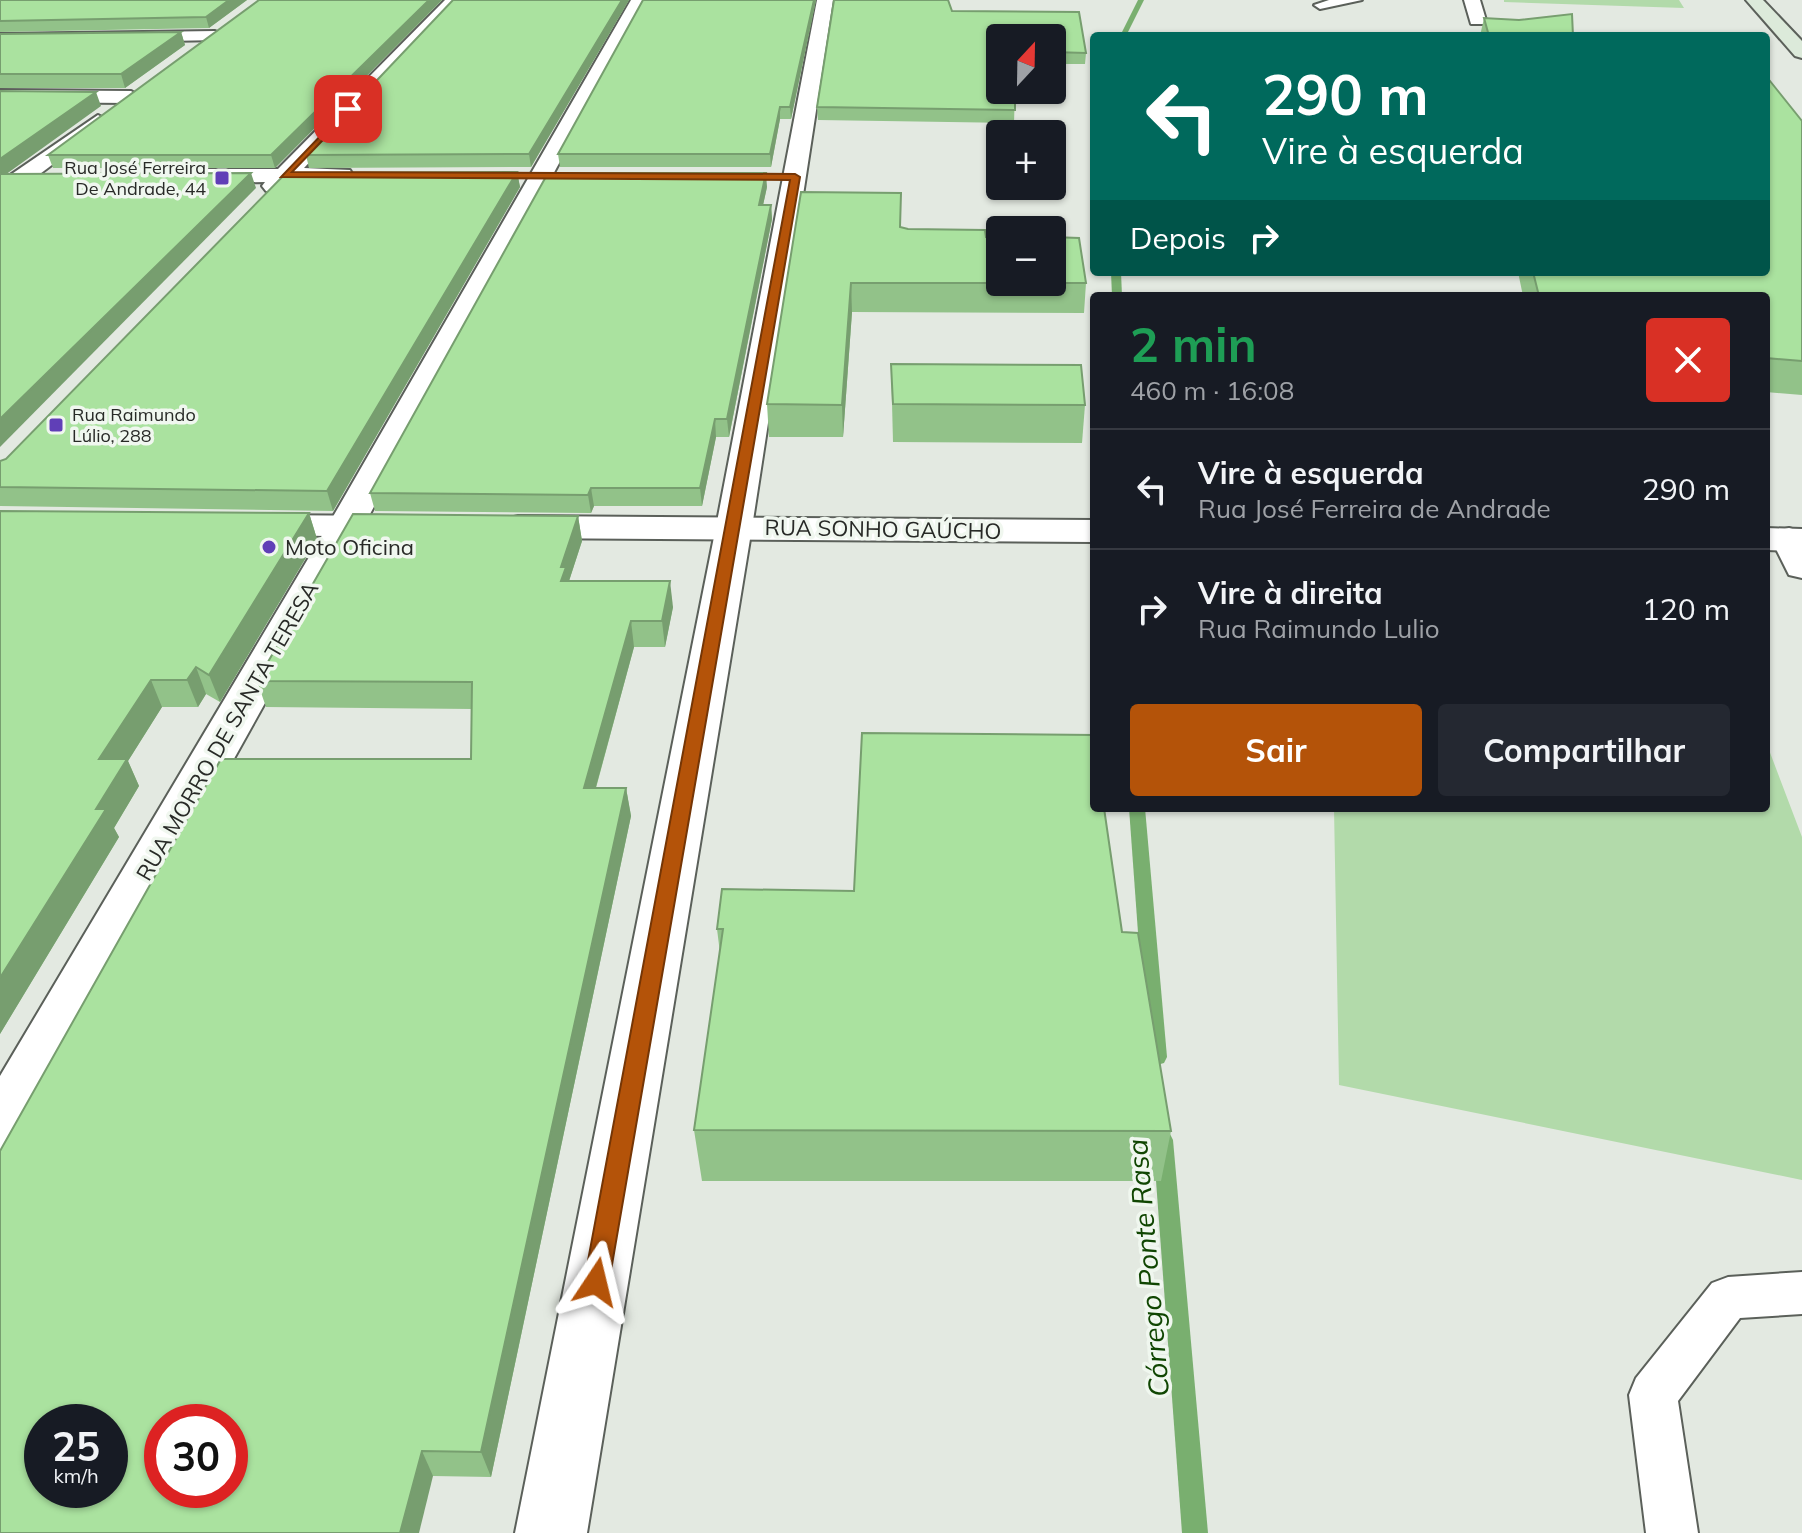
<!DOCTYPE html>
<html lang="pt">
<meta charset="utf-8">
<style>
body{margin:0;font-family:Mulish,sans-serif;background:#242831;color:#f1f3f6;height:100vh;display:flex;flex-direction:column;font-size:30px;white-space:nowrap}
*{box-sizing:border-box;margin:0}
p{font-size:26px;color:#9ea1a6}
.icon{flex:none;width:44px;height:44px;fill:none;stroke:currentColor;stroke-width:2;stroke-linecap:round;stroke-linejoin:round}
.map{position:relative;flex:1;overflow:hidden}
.panel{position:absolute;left:1090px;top:292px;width:680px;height:520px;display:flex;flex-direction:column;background:#171b24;border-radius:8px;box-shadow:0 2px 6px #0004}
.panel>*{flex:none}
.hud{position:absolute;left:1090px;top:32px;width:680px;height:244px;border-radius:8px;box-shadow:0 2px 6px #0004;background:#00695c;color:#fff;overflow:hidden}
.needle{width:52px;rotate:22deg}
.controls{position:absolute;left:986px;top:24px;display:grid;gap:16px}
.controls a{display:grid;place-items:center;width:80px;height:80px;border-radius:8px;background:#171b24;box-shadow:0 2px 6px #0004;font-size:40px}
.speed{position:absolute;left:24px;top:1404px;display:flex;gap:16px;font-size:40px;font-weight:700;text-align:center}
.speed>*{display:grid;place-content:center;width:104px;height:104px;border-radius:50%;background:#171b24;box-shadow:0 2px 6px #0004;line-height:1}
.speed small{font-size:20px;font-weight:400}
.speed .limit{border:12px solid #d22;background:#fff;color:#111}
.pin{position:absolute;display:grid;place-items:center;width:68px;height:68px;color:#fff;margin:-34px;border-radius:16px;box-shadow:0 4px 12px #0006}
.me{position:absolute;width:88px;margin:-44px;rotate:10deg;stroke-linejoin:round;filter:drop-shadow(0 0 6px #0008)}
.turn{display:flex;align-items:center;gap:28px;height:168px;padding:0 40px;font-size:36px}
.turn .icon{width:104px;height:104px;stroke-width:2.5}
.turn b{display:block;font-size:56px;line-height:68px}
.then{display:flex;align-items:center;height:76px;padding:0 40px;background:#0003;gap:16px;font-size:30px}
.round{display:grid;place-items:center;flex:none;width:84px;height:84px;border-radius:8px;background:#242831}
.headline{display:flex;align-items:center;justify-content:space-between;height:136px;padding:0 40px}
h1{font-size:48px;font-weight:700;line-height:60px;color:#1e9e55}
.button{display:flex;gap:16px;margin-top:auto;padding:16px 40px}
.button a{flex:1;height:92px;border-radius:8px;background:#b45309;color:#fff;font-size:32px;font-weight:700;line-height:92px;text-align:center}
.button a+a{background:#242831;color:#f1f3f6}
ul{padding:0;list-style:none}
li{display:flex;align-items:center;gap:24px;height:120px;padding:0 40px;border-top:2px solid #363941}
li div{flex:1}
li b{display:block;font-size:30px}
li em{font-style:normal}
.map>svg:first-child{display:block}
.green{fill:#b2daaa}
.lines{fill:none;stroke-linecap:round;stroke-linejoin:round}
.stream{fill:#79af6f;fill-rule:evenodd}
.service-casing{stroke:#5b605a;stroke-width:4}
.minor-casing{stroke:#5b605a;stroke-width:4}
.tertiary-casing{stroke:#5b605a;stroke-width:4}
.secondary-casing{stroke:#5b605a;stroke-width:4}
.service{fill:#fff;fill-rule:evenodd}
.minor{fill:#fff;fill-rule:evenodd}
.tertiary{fill:#fff;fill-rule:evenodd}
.secondary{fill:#dceada;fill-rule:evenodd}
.wall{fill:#92c289}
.shaded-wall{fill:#779e6f}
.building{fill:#aae29f;stroke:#779e6f;stroke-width:2;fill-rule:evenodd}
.route{fill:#b45309;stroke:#753606;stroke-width:2}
.poi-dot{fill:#603fb7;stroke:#f0f7ef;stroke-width:3}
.labels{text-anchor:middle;stroke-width:7;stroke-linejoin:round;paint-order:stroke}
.far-poi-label{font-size:18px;fill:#282a27;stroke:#f0f7ef;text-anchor:end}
.street-label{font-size:22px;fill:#282a27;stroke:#f0f7ef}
.poi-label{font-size:22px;fill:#282a27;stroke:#f0f7ef;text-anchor:start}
.near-water-label{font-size:28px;font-style:italic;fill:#104602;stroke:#f0f7ef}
</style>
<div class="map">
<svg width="1802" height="1533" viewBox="0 0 1802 1533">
<rect width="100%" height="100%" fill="#e3e9e1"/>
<g class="green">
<polygon points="1504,0 1679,0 1684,8 1504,2"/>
<polygon points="1766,742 1802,837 1802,1180 1339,1085 1334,808 1766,808"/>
</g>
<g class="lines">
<g class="stream">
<polygon points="1138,0 1144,0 1126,36 1120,36"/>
<polygon points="1111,272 1121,272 1122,296 1112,296"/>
<polygon points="1129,808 1145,808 1167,1057 1164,1063 1157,1065 1150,1063 1147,1057"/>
<polygon points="1163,1131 1170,1134 1173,1140 1208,1533 1182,1533 1153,1140 1156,1134"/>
</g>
<g class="service-casing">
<g id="service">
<polygon points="1329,0 1362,0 1320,9 1314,5"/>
<polygon points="1802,1272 1802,1314 1740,1318 1678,1401 1698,1533 1646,1533 1629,1395 1636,1378 1712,1283 1728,1277"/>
</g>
</g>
<g class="minor-casing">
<g id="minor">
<polygon points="445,0 462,0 304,168 350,170 353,175 350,180 291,182 274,193 266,191 262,186 265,182 191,183 180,176 191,169 278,169"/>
<polygon points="631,0 647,0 363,527 20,1143 0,1150 0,1076 327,527"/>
<polygon points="817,0 833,0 752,527 587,1533 515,1533 716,527"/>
<polygon points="1464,0 1480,0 1486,20 1483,24 1471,24"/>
<polygon points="215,31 224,36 221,40 0,44 0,34"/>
<polygon points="0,90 131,91 141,97 131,103 0,102"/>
<polygon points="98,115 109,121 105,125 8,198 0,200 0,182"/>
<polygon points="1789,528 1802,532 1802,578 1789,575 1771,539 1776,531"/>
</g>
</g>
<g class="tertiary-casing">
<g id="tertiary">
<polygon points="254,515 406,516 419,519 424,527 419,535 406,538 241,534 236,526 241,518"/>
<polygon points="518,516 1094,520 1094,542 518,538 505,535 500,527 505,519"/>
<polygon points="1766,528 1802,529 1802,551 1766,550"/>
</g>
</g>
<g class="secondary-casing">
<polygon id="secondary" points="1746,0 1763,0 1802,41 1802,58 1795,56"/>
</g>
<use href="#service" class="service"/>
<use href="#minor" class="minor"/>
<use href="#tertiary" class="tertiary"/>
<use href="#secondary" class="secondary"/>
</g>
<g class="wall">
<polygon points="0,0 247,0 209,28 0,32"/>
<polygon points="259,0 442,0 275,168 53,168 48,155"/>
<polygon points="453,0 629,0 531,167 309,168 306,155"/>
<polygon points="643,0 816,0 791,119 780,119 771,167 560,167 558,154"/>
<polygon points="834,0 948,0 952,11 1079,12 1086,53 1085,64 1052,64 1052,38 1000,38 1000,90 1015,90 1014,123 818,120 817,107"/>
<polygon points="1484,18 1573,36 1480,36"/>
<polygon points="181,32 185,45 125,88 0,88 0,34"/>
<polygon points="1802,121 1802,395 1766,392 1766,296 1523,296 1518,272 1766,272"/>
<polygon points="517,172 520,187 333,511 0,506 0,461 6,459"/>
<polygon points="767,187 763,205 771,205 772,219 729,437 716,437 702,506 594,506 591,513 375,511 370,493"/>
<polygon points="901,193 901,227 908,229 986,237 1086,283 1084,313 852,312 843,437 769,437 767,404"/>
<polygon points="891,364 1085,405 1082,443 893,442"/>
<polygon points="0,511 309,513 317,539 220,702 206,694 198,707 162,707 128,761 139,786 114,828 119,837 0,1034"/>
<polygon points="578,516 582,541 569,581 673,607 665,647 634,647 596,788 626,788 631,816 491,1477 433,1476 0,1533 471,759 472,709 266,707 257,681"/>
<polygon points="717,929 1122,932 1171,1131 1161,1181 702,1181 694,1130 720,953"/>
</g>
<g class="shaded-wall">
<polygon points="229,0 247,0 209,28 206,17"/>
<polygon points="429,0 442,0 275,168 271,155"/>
<polygon points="622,0 629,0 531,167 529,154"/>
<polygon points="814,0 816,0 791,119 790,107"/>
<polygon points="181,32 185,45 125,88 121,74"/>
<polygon points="96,92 101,106 5,175 0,182 0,159"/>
<polygon points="780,107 780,119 771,167 770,154"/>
<polygon points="517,172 520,187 333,511 327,491"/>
<polygon points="251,173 256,188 0,447 0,419"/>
<polygon points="766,173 767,187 760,219 759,205"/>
<polygon points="771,205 772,219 729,437 727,419"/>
<polygon points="851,283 852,312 843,437 842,405"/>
<polygon points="715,419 716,437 702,506 700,488"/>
<polygon points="591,488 594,506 591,513 588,495"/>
<polygon points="309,513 317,539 220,702 209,675"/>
<polygon points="578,516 582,541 569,581 561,581 561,567"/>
<polygon points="670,581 673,607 665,647 662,621"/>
<polygon points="631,621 634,647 588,816 584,788"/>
<polygon points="196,667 206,694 198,707 187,680"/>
<polygon points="151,680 162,707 128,761 139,786 114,828 119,837 0,1034 0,978 96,809 99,759"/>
<polygon points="626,788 631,816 491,1477 481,1452"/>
<polygon points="422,1451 433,1476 419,1533 400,1533"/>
</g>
<g class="building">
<polygon points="0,0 229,0 206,17 0,21"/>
<polygon points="259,0 429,0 271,155 48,155"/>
<polygon points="453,0 622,0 529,154 306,155"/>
<polygon points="643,0 814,0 790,107 780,107 770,154 558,154"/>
<polygon points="834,0 948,0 952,11 1079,12 1086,53 1052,52 1052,38 1000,38 1000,90 1015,90 1015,110 817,107"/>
<polygon points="1572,14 1573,36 1489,36 1484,18 1519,20"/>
<polygon points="181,32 121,74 0,74 0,34"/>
<polygon points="1766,76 1802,121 1802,361 1766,358 1766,296 1539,296 1533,272 1766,272"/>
<polygon points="0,91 96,92 0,159"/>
<polygon points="517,172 327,491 0,487 0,461 6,459 286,173"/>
<polygon points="0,173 1,174 251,173 0,419"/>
<polygon points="548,173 766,173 759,205 771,205 727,419 715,419 700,488 591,488 588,495 370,493"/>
<polygon points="801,192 901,193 900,227 908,229 985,230 986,237 1000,237 1000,282 1052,282 1052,237 1079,238 1086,283 851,283 842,405 767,404"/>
<polygon points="891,364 1081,365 1085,405 893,404"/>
<polygon points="0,511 309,513 209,675 196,667 187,680 151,680 99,759 127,759 96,809 106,809 0,978"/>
<path d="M 353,514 L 578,516 L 561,567 L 566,567 L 561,581 L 670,581 L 662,621 L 631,621 L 584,788 L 626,788 L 481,1452 L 422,1451 L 400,1533 L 0,1533 L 0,1151 L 221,759 L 471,759 L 472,682 L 257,681 ZM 42,1422 L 110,1422 L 110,1490 L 42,1490 ZM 162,1422 L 230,1422 L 230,1490 L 162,1490 Z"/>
<polygon points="862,733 1094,735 1094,808 1104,808 1122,932 1138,933 1171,1131 694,1130 723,929 717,929 722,889 854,891"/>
</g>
<polygon class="route" points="348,107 351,111 292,172 795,174 800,177 609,1282 606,1290 596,1293 587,1290 584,1282 790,180 281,177"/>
<g class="poi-dot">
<rect x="214" y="170" width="16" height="16" rx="4"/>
<rect x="48" y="417" width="16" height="16" rx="4"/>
<circle cx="269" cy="547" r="8"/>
</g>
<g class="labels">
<g class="far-poi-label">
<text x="206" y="174">Rua José Ferreira<tspan x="206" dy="21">De Andrade, 44</tspan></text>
<text x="72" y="421" text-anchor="start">Rua Raimundo<tspan x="72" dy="21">Lúlio, 288</tspan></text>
</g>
<g class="street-label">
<text transform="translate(883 529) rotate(1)" y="8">RUA SONHO GAÚCHO</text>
<text transform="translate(227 731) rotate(-60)" y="8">RUA MORRO DE SANTA TERESA</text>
</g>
<g class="poi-label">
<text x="285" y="555">Moto Oficina</text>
</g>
<g class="near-water-label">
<text transform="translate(1148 1268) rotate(-95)" y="10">Córrego Ponte Rasa</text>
</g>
</g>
</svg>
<div class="controls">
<a><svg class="needle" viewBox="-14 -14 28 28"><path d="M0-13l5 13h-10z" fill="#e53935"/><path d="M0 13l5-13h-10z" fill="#9ea1a6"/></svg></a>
<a>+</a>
<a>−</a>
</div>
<div class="speed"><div>25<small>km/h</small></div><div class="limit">30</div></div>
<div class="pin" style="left:348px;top:109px;background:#d93025"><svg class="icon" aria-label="arrive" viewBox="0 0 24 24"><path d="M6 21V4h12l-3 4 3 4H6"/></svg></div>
<svg class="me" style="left:596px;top:1282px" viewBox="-20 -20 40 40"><path d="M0-17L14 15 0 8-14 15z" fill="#b45309" stroke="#fff" stroke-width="4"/></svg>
<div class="hud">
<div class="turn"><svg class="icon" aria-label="left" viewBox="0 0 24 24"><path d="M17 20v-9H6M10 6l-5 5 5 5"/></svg><div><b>290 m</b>Vire à esquerda</div></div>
<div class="then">Depois<svg class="icon" aria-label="right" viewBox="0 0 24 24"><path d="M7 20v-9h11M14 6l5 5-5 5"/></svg></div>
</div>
<section class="panel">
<div class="headline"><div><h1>2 min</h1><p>460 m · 16:08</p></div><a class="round" style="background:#d93025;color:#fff"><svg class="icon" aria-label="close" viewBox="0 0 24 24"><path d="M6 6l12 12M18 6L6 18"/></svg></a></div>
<ul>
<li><svg class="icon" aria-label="left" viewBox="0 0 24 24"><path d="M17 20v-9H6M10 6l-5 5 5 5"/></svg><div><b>Vire à esquerda</b><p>Rua José Ferreira de Andrade</p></div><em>290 m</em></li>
<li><svg class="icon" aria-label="right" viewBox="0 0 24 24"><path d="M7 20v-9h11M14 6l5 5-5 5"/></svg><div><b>Vire à direita</b><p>Rua Raimundo Lulio</p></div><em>120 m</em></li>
</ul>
<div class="button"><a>Sair</a><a>Compartilhar</a></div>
</section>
</div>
